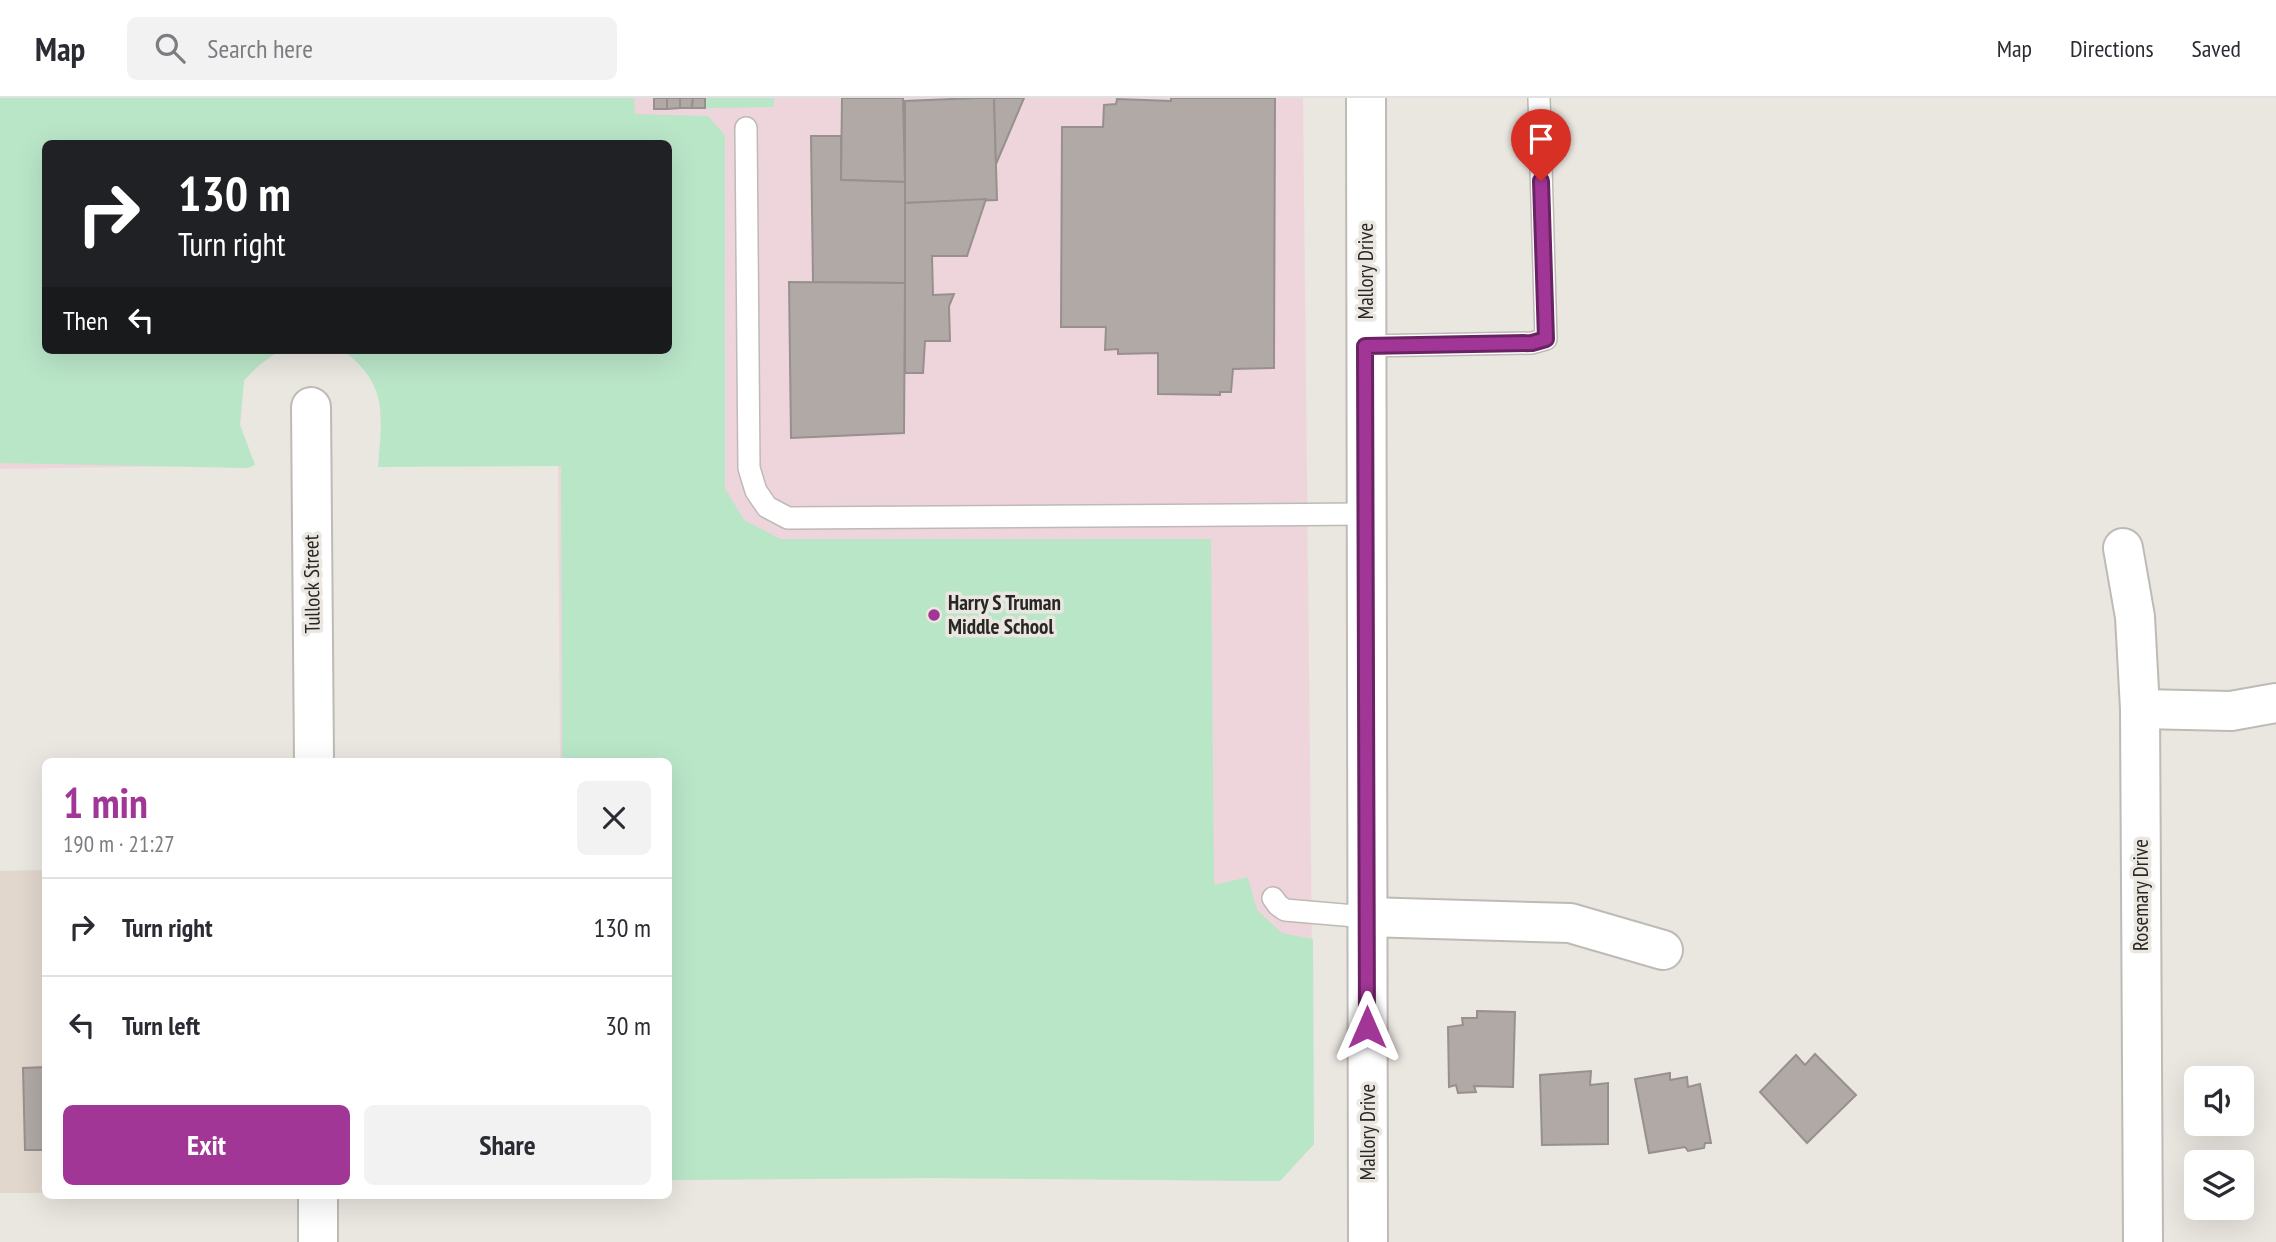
<!DOCTYPE html>
<meta charset="utf-8">
<style>
body{margin:0;font-family:"PT Sans Narrow",sans-serif;background:#f2f2f3;color:#2b2b33;height:100vh;display:flex;flex-direction:column;font-size:26px;white-space:nowrap}
*{box-sizing:border-box;margin:0}
p{font-size:23px;color:#7c7c81}
.icon{flex:none;width:38px;height:38px;fill:none;stroke:currentColor;stroke-width:2;stroke-linecap:round;stroke-linejoin:round}
.map{position:relative;flex:1;overflow:hidden}
.sheet{position:absolute;left:42px;top:660px;width:630px;height:441px;display:flex;flex-direction:column;background:#fff;border-radius:10px;box-shadow:0 7px 28px #0002}
.sheet>*{flex:none}
.banner{position:absolute;left:42px;top:42px;width:630px;height:214px;border-radius:10px;box-shadow:0 7px 28px #0002;background:#202124;color:#fff;overflow:hidden}
.buttons{position:absolute;left:2184px;top:968px;display:grid;gap:14px}
.buttons a{display:grid;place-items:center;width:70px;height:70px;border-radius:10px;background:#fff;box-shadow:0 7px 28px #0002;font-size:35px}
.pin{position:absolute;display:grid;place-items:center;width:60px;height:60px;color:#fff;margin:-72px -30px;border-radius:50% 50% 50% 0;rotate:-45deg;box-shadow:0 0 7px #0007}
.pin .icon{rotate:45deg}
.me{position:absolute;width:77px;margin:-38px;rotate:0deg;stroke-linejoin:round;filter:drop-shadow(0 0 5px #0008)}
.turn{display:flex;align-items:center;gap:24px;height:147px;padding:0 21px;font-size:32px}
.turn .icon{width:91px;height:91px;stroke-width:2.5}
.turn b{display:block;font-size:49px;line-height:60px}
.then{display:flex;align-items:center;height:66px;padding:0 21px;background:#0003;gap:14px;font-size:26px}
.round{display:grid;place-items:center;flex:none;width:74px;height:74px;border-radius:10px;background:#f2f2f3}
.summary{display:flex;align-items:center;justify-content:space-between;height:119px;padding:0 21px}
h1{font-size:42px;font-weight:700;line-height:52px;color:#a13697}
.primary-button{display:flex;gap:14px;margin-top:auto;padding:14px 21px}
.primary-button a{flex:1;height:80px;border-radius:10px;background:#a13697;color:#fff;font-size:28px;font-weight:700;line-height:80px;text-align:center}
.primary-button a+a{background:#f2f2f3;color:#2b2b33}
ul{padding:0;list-style:none}
li{display:flex;align-items:center;gap:21px;height:98px;padding:0 21px;border-top:2px solid #e1e1e2}
li div{flex:1}
li b{display:block;font-size:26px}
li em{font-style:normal}
header{display:flex;align-items:center;gap:42px;box-sizing:border-box;height:98px;padding:0 35px;background:#fff;border-bottom:2px solid #e1e1e2}
header strong{font-size:33px}
nav{display:flex;gap:38px;margin-inline-start:auto;font-size:24px}
.search{width:490px;height:63px;background:#f2f2f3;display:flex;align-items:center;gap:18px;box-sizing:border-box;padding:0 24px;border-radius:10px;color:#7c7c81;font-size:26px}
.map>svg:first-child{display:block}
.built{fill:#e1d7cd}
.education{fill:#eed5dc}
.green{fill:#bae6c8}
.building{fill:#b0a9a6;stroke:#97908e;stroke-width:2}
.lines{fill:none;stroke-linecap:round;stroke-linejoin:round}
.lane-casing{stroke:#bebab5;stroke-width:24}
.street-casing{stroke:#bebab5;stroke-width:42}
.lane{stroke:#fff;stroke-width:21}
.street{stroke:#fff;stroke-width:38}
.route-casing{stroke:#692362;stroke-width:18}
.route{stroke:#a13697;stroke-width:12}
.poi-dot{fill:#a13697;stroke:#eae6e0;stroke-width:2.5}
.labels{text-anchor:middle;stroke-width:7;stroke-linejoin:round;paint-order:stroke}
.street-label{font-size:21px;fill:#292725;stroke:#eae6e0}
.poi-label{font-size:21px;font-weight:bold;fill:#292725;stroke:#eae6e0;text-anchor:start}
</style>
<header>
<strong>Map</strong>
<div class="search"><svg class="icon" aria-label="search" viewBox="0 0 24 24"><circle cx="10" cy="10" r="6"/><path d="M15 15l6 6"/></svg>Search here</div>
<nav><a>Map</a><a>Directions</a><a>Saved</a></nav>
</header>
<div class="map">
<svg width="2276" height="1144" viewBox="0 0 2276 1144">
<rect width="100%" height="100%" fill="#eae6e0"/>
<polygon class="built" points="45,772 45,1095 0,1095 0,773"/>
<polygon class="education" points="0,0 1303,0 1314,1046 1280,1083 933,1080 669,1082 668,663 560,663 558,368 381,330 380,309 376,289 362,267 343,252 668,252 668,46 46,46 46,252 280,252 258,268 244,282 240,327 255,367 247,370 180,368 0,371"/>
<g class="green">
<path d="M 0,0 L 634,0 L 635,16 L 708,18 L 725,37 L 725,390 L 744,422 L 781,441 L 1211,441 L 1214,787 L 1248,779 L 1257,812 L 1282,835 L 1313,841 L 1314,1046 L 1280,1083 L 933,1080 L 669,1082 L 668,663 L 562,663 L 561,368 L 378,369 C 382,316 389,288 343,252 L 668,252 L 668,46 L 46,46 L 46,252 L 280,252 L 258,268 L 244,282 L 240,327 L 255,367 L 247,370 L 0,365 Z"/>
<polygon points="654,0 774,0 774,9 654,11"/>
</g>
<g class="building">
<rect x="654" y="0" width="13" height="11"/>
<polygon points="667,0 680,0 680,10 667,11"/>
<polygon points="680,0 693,0 692,10 680,10"/>
<polygon points="693,0 705,0 705,10 692,10"/>
<polygon points="842,0 903,0 905,84 841,82"/>
<polygon points="975,0 994,0 997,102 905,105 905,3"/>
<polygon points="994,0 1024,0 996,66"/>
<polygon points="1171,0 1275,0 1274,270 1233,271 1231,294 1220,294 1220,297 1158,296 1158,255 1118,256 1118,251 1105,252 1106,229 1061,229 1062,29 1103,29 1104,7 1116,6 1117,1 1171,3"/>
<polygon points="811,38 841,38 841,82 905,84 905,185 813,184"/>
<polygon points="986,101 967,158 932,158 933,197 954,196 949,208 950,243 925,243 923,275 905,275 905,105"/>
<polygon points="789,184 905,185 904,335 791,340"/>
<polygon points="1477,913 1515,914 1513,989 1474,988 1476,994 1458,995 1456,987 1449,989 1448,929 1463,927 1462,920 1477,920"/>
<polygon points="1815,956 1856,997 1807,1045 1760,994 1796,957 1805,967"/>
<polygon points="46,969 46,1052 25,1052 23,970"/>
<polygon points="1591,973 1590,987 1608,985 1608,1046 1542,1047 1540,977"/>
<polygon points="1670,975 1670,982 1687,979 1688,989 1700,986 1711,1045 1705,1045 1704,1050 1688,1053 1685,1049 1649,1055 1635,981"/>
</g>
<g class="lines">
<g class="lane-casing">
<g id="lane">
<polyline points="746,30 749,370 756,393 767,409 788,420 1365,416"/>
<polyline points="1365,248 1532,245 1546,241 1539,0"/>
<polyline points="1273,800 1278,807 1285,812 1367,819"/>
</g>
</g>
<g class="street-casing">
<g id="street">
<polyline points="1366,0 1368,1144"/>
<polyline points="311,309 314,663"/>
<polyline points="2123,450 2135,519 2140,611 2143,1144"/>
<polyline points="2140,611 2231,613 2276,605"/>
<polyline points="1367,819 1570,825 1663,852"/>
<polyline points="318,1144 318,1097"/>
</g>
</g>
<use href="#lane" class="lane"/>
<use href="#street" class="street"/>
</g>
<g class="lines">
<g class="route-casing">
<polyline id="route" points="1367,929 1365,248 1532,245 1546,241 1541,83"/>
</g>
<use href="#route" class="route"/>
</g>
<circle class="poi-dot" cx="934" cy="517" r="7"/>
<g class="labels">
<g class="street-label">
<text transform="translate(1366 173) rotate(-90)" y="7">Mallory Drive</text>
<text transform="translate(312 486) rotate(-91)" y="7">Tullock Street</text>
<text transform="translate(2141 797) rotate(-90)" y="7">Rosemary Drive</text>
<text transform="translate(1368 1034) rotate(-90)" y="7">Mallory Drive</text>
</g>
<g class="poi-label">
<text x="948" y="512">Harry S Truman<tspan x="948" dy="24">Middle School</tspan></text>
</g>
</g>
</svg>
<div class="buttons">
<a><svg class="icon" aria-label="sound" viewBox="0 0 24 24"><path d="M4 9h4l5-4v14l-5-4H4zM17 9q2 3 0 6"/></svg></a>
<a><svg class="icon" aria-label="layers" viewBox="0 0 24 24"><path d="M12 4l9 5-9 5-9-5zM3 14l9 5 9-5"/></svg></a>
</div>
<div class="pin" style="left:1541px;top:83px;background:#d93025"><svg class="icon" aria-label="arrive" viewBox="0 0 24 24"><path d="M6 21V4h12l-3 4 3 4H6"/></svg></div>
<svg class="me" style="left:1367px;top:929px" viewBox="-20 -20 40 40"><path d="M0-17L14 15 0 8-14 15z" fill="#a13697" stroke="#fff" stroke-width="4"/></svg>
<div class="banner">
<div class="turn"><svg class="icon" aria-label="right" viewBox="0 0 24 24"><path d="M7 20v-9h11M14 6l5 5-5 5"/></svg><div><b>130 m</b>Turn right</div></div>
<div class="then">Then<svg class="icon" aria-label="left" viewBox="0 0 24 24"><path d="M17 20v-9H6M10 6l-5 5 5 5"/></svg></div>
</div>
<section class="sheet">
<div class="summary"><div><h1>1 min</h1><p>190 m · 21:27</p></div><a class="round"><svg class="icon" aria-label="close" viewBox="0 0 24 24"><path d="M6 6l12 12M18 6L6 18"/></svg></a></div>
<ul>
<li><svg class="icon" aria-label="right" viewBox="0 0 24 24"><path d="M7 20v-9h11M14 6l5 5-5 5"/></svg><div><b>Turn right</b></div><em>130 m</em></li>
<li><svg class="icon" aria-label="left" viewBox="0 0 24 24"><path d="M17 20v-9H6M10 6l-5 5 5 5"/></svg><div><b>Turn left</b></div><em>30 m</em></li>
</ul>
<div class="primary-button"><a>Exit</a><a>Share</a></div>
</section>
</div>
